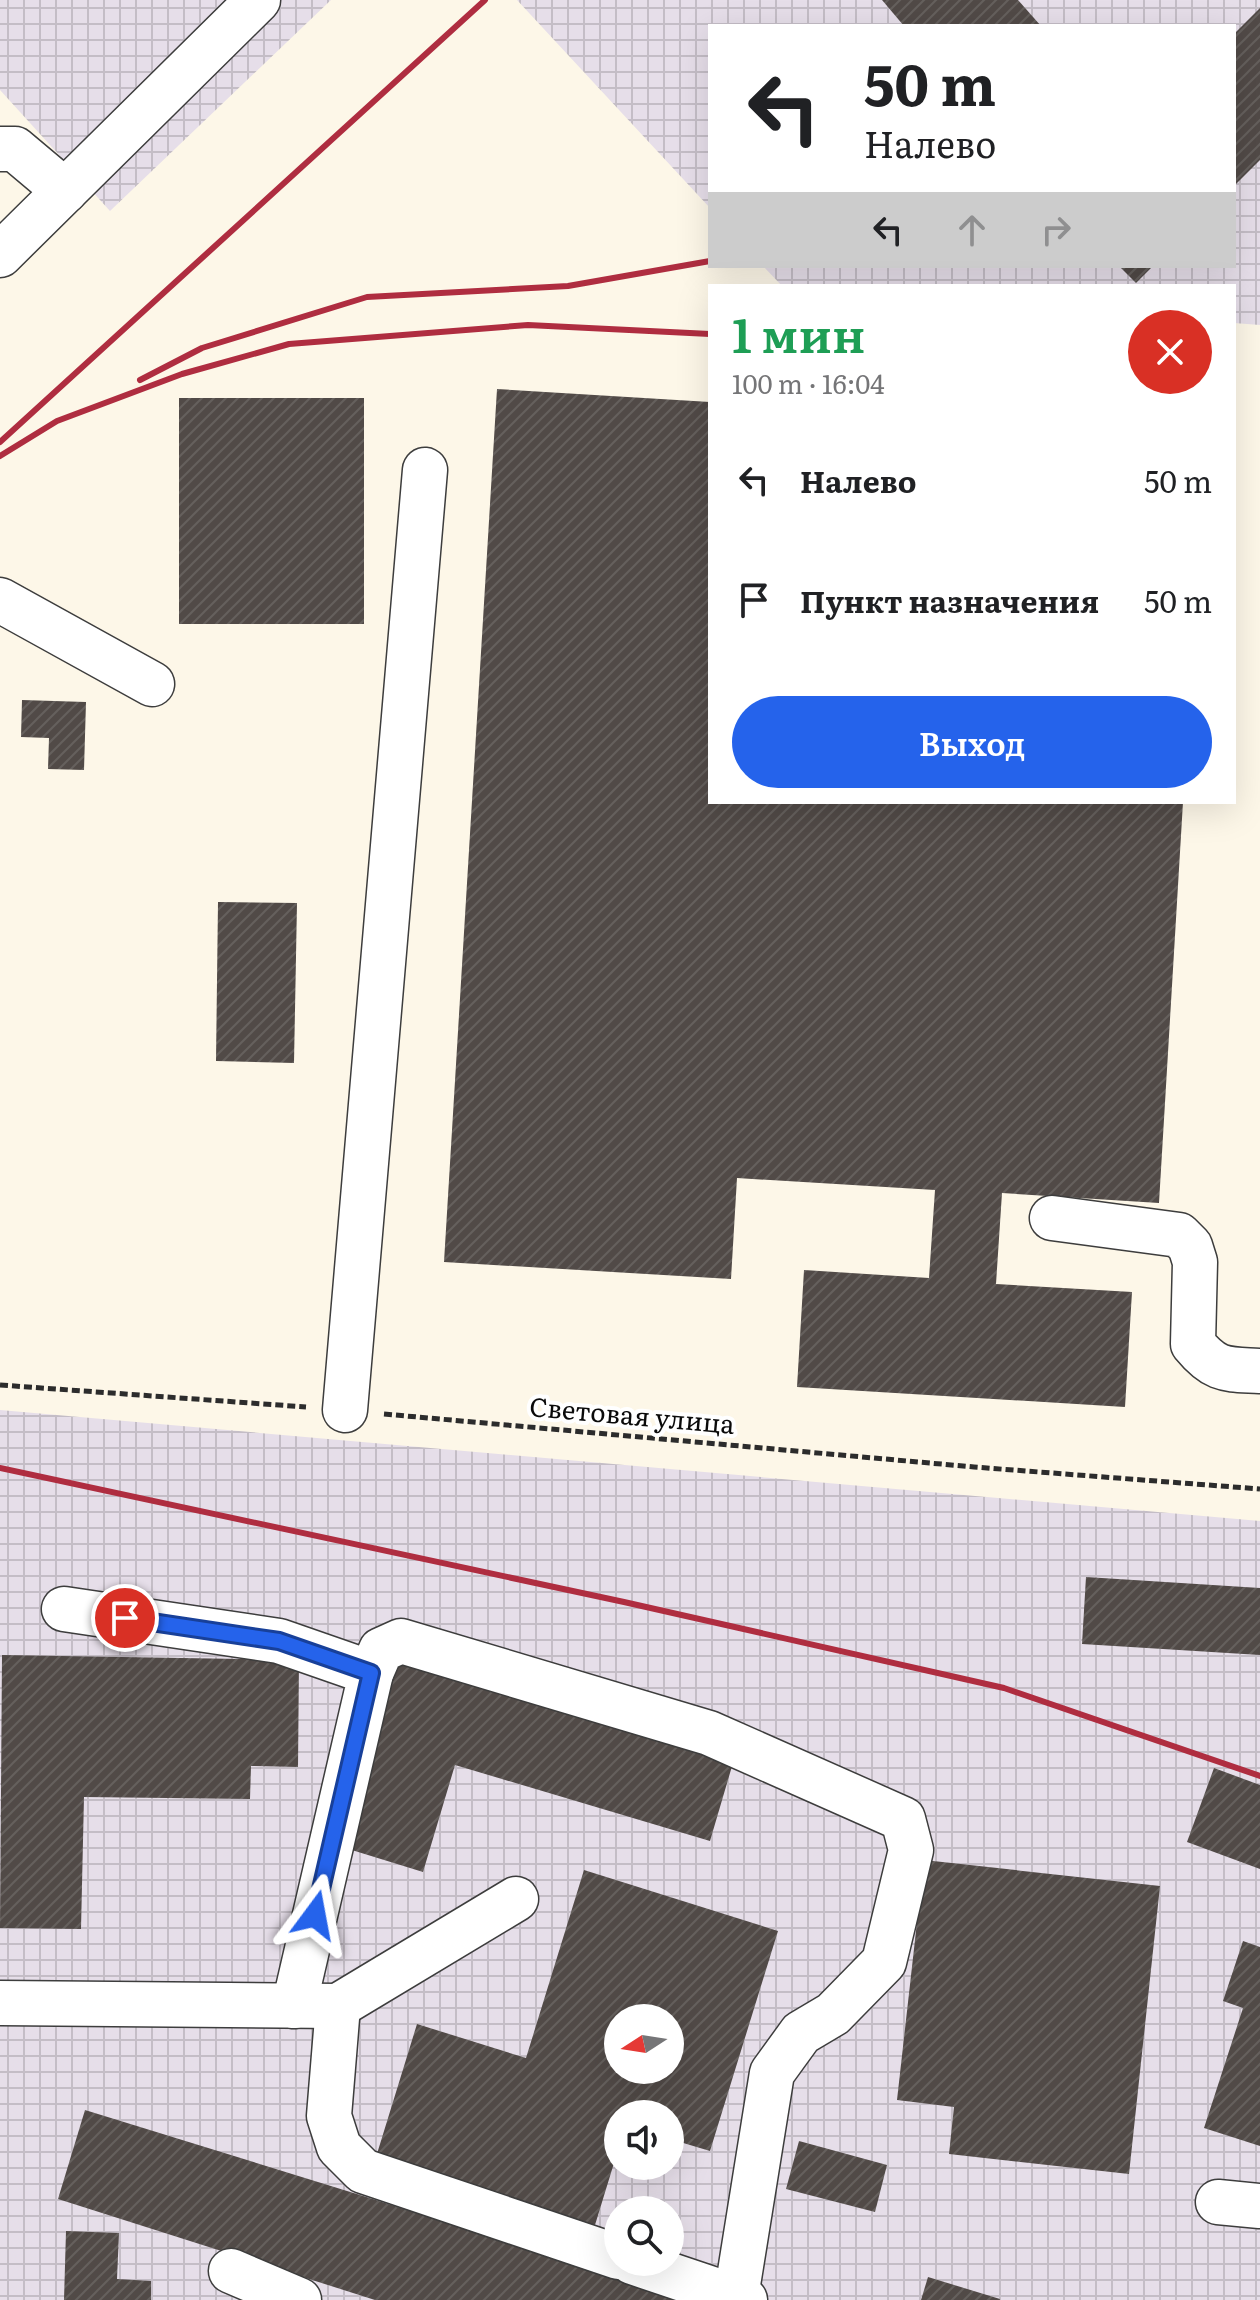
<!DOCTYPE html>
<html lang="ru">
<meta charset="utf-8">
<style>
body{margin:0;font-family:Literata,serif;background:#f2f2f2;color:#202124;height:100vh;display:flex;flex-direction:column;font-size:30px;white-space:nowrap}
*{box-sizing:border-box;margin:0}
p{font-size:26px;color:#757577}
.icon{flex:none;width:44px;height:44px;fill:none;stroke:currentColor;stroke-width:2;stroke-linecap:round;stroke-linejoin:round}
.map{position:relative;flex:1;overflow:hidden}
.panel{position:absolute;left:708px;top:284px;width:528px;height:520px;display:flex;flex-direction:column;background:#fff;border-radius:0px;box-shadow:0 8px 32px #0002}
.panel>*{flex:none}
.hud{position:absolute;left:708px;top:24px;width:528px;height:244px;border-radius:0px;box-shadow:0 8px 32px #0002;background:#fff;color:#202124;overflow:hidden}
.needle{width:52px;rotate:258deg}
.buttons{position:absolute;left:604px;top:2004px;display:grid;gap:16px}
.buttons a{display:grid;place-items:center;width:80px;height:80px;border-radius:50%;background:#fff;box-shadow:0 8px 32px #0002;font-size:40px}
.pin{position:absolute;display:grid;place-items:center;width:68px;height:68px;color:#fff;margin:-34px;border:4px solid #fff;border-radius:50%;box-shadow:0 2px 8px #0007}
.me{position:absolute;width:88px;margin:-44px;rotate:13deg;stroke-linejoin:round;filter:drop-shadow(0 0 6px #0008)}
.turn{display:flex;align-items:center;gap:28px;height:168px;padding:0 24px;font-size:36px}
.turn .icon{width:104px;height:104px;stroke-width:2.5}
.turn b{display:block;font-size:56px;line-height:68px}
.lanes{display:flex;align-items:center;height:76px;padding:0 24px;background:#0003;justify-content:center;gap:40px;direction:ltr}
.lanes .off{opacity:.35}
.round{display:grid;place-items:center;flex:none;width:84px;height:84px;border-radius:42px;background:#f2f2f2}
.headline{display:flex;align-items:center;justify-content:space-between;height:136px;padding:0 24px}
h1{font-size:48px;font-weight:600;line-height:60px;color:#1e9e55}
.primary-button{display:flex;gap:16px;margin-top:auto;padding:16px 24px}
.primary-button a{flex:1;height:92px;border-radius:48px;background:#2563eb;color:#fff;font-size:32px;font-weight:600;line-height:92px;text-align:center}
ul{padding:0;list-style:none}
li{display:flex;align-items:center;gap:24px;height:120px;padding:0 24px}
li div{flex:1}
li b{display:block;font-size:30px}
li em{font-style:normal}
.map>svg:first-child{display:block}
.industrial{fill:url(#industrial-grid);fill-rule:evenodd}
.building{fill:url(#building-hatch);fill-rule:evenodd}
.lines{fill:none;stroke-linecap:round;stroke-linejoin:round}
.minor-casing{stroke:#3d3d3d;stroke-width:47}
.path{stroke:#2c2c2c;stroke-width:5;stroke-dasharray:8 4;stroke-linecap:butt}
.minor{stroke:#fff;stroke-width:44}
.rail{stroke:#af2d40;stroke-width:6}
.route-casing{stroke:#184099;stroke-width:20}
.route{stroke:#2563eb;stroke-width:14}
.labels{text-anchor:middle;stroke-width:8;stroke-linejoin:round;paint-order:stroke}
.street-label{font-size:26px;fill:#0a0a0a;stroke:#fff}
</style>
<div class="map">
<svg width="1260" height="2300" viewBox="0 0 1260 2300">
<defs>
<pattern id="industrial-grid" width="8" height="8" patternUnits="userSpaceOnUse" patternTransform="scale(2)"><rect width="8" height="8" fill="#e6dee9"/><path d="M0 4h8M4 0v8" fill="none" stroke="#c4bdc6"/></pattern>
<pattern id="building-hatch" width="6" height="6" patternUnits="userSpaceOnUse" patternTransform="scale(2)"><rect width="6" height="6" fill="#514a47"/><path d="M-1 1l2-2M0 6l6-6M5 7l2-2" fill="none" stroke="#65605d"/></pattern>
</defs>
<rect width="100%" height="100%" fill="#fdf7e8"/>
<g class="industrial">
<polygon points="0,0 331,0 110,211 0,90"/>
<polygon points="517,0 1260,0 1260,325 1234,323 1234,286 782,286 763,266 1234,266 1234,26 710,26 710,208"/>
<path d="M 0,1410 L 1260,1521 L 1260,2300 L 0,2300 ZM 618,2018 L 670,2018 L 670,2070 L 618,2070 ZM 618,2114 L 670,2114 L 670,2166 L 618,2166 ZM 618,2210 L 670,2210 L 670,2262 L 618,2262 Z"/>
</g>
<g class="building">
<polygon points="882,0 1018,0 1041,26 904,26"/>
<polygon points="1260,8 1260,160 1234,186 1234,34"/>
<polygon points="1119,266 1153,266 1136,283"/>
<polygon points="497,389 710,402 710,802 1183,802 1159,1203 1002,1193 996,1284 1132,1292 1125,1407 797,1387 804,1270 929,1278 935,1190 737,1178 731,1279 444,1262"/>
<rect x="179" y="398" width="185" height="226"/>
<polygon points="22,700 86,702 84,770 48,769 49,738 21,737"/>
<polygon points="218,902 297,903 294,1063 216,1061"/>
<polygon points="1086,1577 1260,1588 1260,1655 1082,1644"/>
<polygon points="2,1655 299,1660 298,1767 251,1766 250,1799 84,1797 81,1929 0,1928"/>
<polygon points="399,1655 735,1756 710,1841 455,1765 423,1872 342,1847"/>
<polygon points="1214,1768 1260,1785 1260,1869 1187,1842"/>
<polygon points="924,1860 1160,1886 1129,2174 949,2154 954,2107 897,2100"/>
<path d="M 584,1870 L 778,1931 L 710,2151 L 670,2139 L 670,2114 L 618,2114 L 618,2150 L 595,2225 L 376,2157 L 417,2024 L 526,2058 ZM 618,2018 L 670,2018 L 670,2070 L 618,2070 Z"/>
<polygon points="1243,1941 1260,1947 1260,2146 1204,2128 1243,2008 1223,2001"/>
<polygon points="85,2110 360,2195 689,2300 375,2300 58,2199"/>
<polygon points="799,2141 887,2165 875,2212 786,2189"/>
<polygon points="66,2231 119,2233 117,2279 151,2281 151,2300 64,2300"/>
<polygon points="928,2277 1000,2299 1000,2300 921,2300"/>
</g>
<g class="lines">
<g class="minor-casing">
<g id="minor">
<polyline points="0,149 15,149 65,191"/>
<polyline points="0,255 258,0"/>
<polyline points="0,600 152,684"/>
<path d="M 1052,1218 L 1179,1235 L 1190,1246 L 1195,1262 L 1193,1344 C 1216,1372 1226,1369 1260,1371"/>
<polyline points="345,1410 425,470"/>
<polyline points="64,1609 279,1641 371,1673 294,2006"/>
<polyline points="371,1673 381,1650 401,1641 709,1733 903,1819 911,1850 884,1962 833,2014 801,2033 772,2073 736,2297"/>
<polyline points="0,2003 338,2006 516,1899"/>
<polyline points="338,2006 329,2116 339,2147 363,2171 618,2257"/>
<polyline points="1218,2202 1260,2206"/>
<polyline points="632,2262 745,2300"/>
<polyline points="231,2271 299,2300"/>
</g>
</g>
<g class="path">
<polyline points="0,1385 306,1407"/>
<polyline points="384,1414 974,1467 1260,1489"/>
</g>
<use href="#minor" class="minor"/>
<g class="rail">
<polyline points="140,380 202,348 367,297 568,286 710,261"/>
<polyline points="0,442 485,0"/>
<polyline points="0,456 57,421 182,374 289,344 528,325 710,334"/>
<polyline points="0,1468 624,1602 1004,1688 1260,1776"/>
</g>
</g>
<g class="lines">
<g class="route-casing">
<polyline id="route" points="125,1618 279,1641 371,1673 315,1915"/>
</g>
<use href="#route" class="route"/>
</g>
<g class="labels">
<g class="street-label">
<text transform="translate(632 1416) rotate(5)" y="9">Световая улица</text>
</g>
</g>
</svg>
<div class="buttons">
<a><svg class="needle" viewBox="-14 -14 28 28"><path d="M0-13l5 13h-10z" fill="#e53935"/><path d="M0 13l5-13h-10z" fill="#757577"/></svg></a>
<a><svg class="icon" aria-label="sound" viewBox="0 0 24 24"><path d="M4 9h4l5-4v14l-5-4H4zM17 9q2 3 0 6"/></svg></a>
<a><svg class="icon" aria-label="search" viewBox="0 0 24 24"><circle cx="10" cy="10" r="6"/><path d="M15 15l6 6"/></svg></a>
</div>
<div class="pin" style="left:125px;top:1618px;background:#d93025"><svg class="icon" aria-label="arrive" viewBox="0 0 24 24"><path d="M6 21V4h12l-3 4 3 4H6"/></svg></div>
<svg class="me" style="left:315px;top:1915px" viewBox="-20 -20 40 40"><path d="M0-17L14 15 0 8-14 15z" fill="#2563eb" stroke="#fff" stroke-width="4"/></svg>
<div class="hud">
<div class="turn"><svg class="icon" aria-label="left" viewBox="0 0 24 24"><path d="M17 20v-9H6M10 6l-5 5 5 5"/></svg><div><b>50 m</b>Налево</div></div>
<div class="lanes"><svg class="icon" aria-label="left" viewBox="0 0 24 24"><path d="M17 20v-9H6M10 6l-5 5 5 5"/></svg><svg class="icon off" aria-label="ahead" viewBox="0 0 24 24"><path d="M12 20V5M6 11l6-6 6 6"/></svg><svg class="icon off" aria-label="right" viewBox="0 0 24 24"><path d="M7 20v-9h11M14 6l5 5-5 5"/></svg></div>
</div>
<section class="panel">
<div class="headline"><div><h1>1 мин</h1><p>100 m · 16:04</p></div><a class="round" style="background:#d93025;color:#fff"><svg class="icon" aria-label="close" viewBox="0 0 24 24"><path d="M6 6l12 12M18 6L6 18"/></svg></a></div>
<ul>
<li><svg class="icon" aria-label="left" viewBox="0 0 24 24"><path d="M17 20v-9H6M10 6l-5 5 5 5"/></svg><div><b>Налево</b></div><em>50 m</em></li>
<li><svg class="icon" aria-label="arrive" viewBox="0 0 24 24"><path d="M6 21V4h12l-3 4 3 4H6"/></svg><div><b>Пункт назначения</b></div><em>50 m</em></li>
</ul>
<div class="primary-button"><a>Выход</a></div>
</section>
</div>
